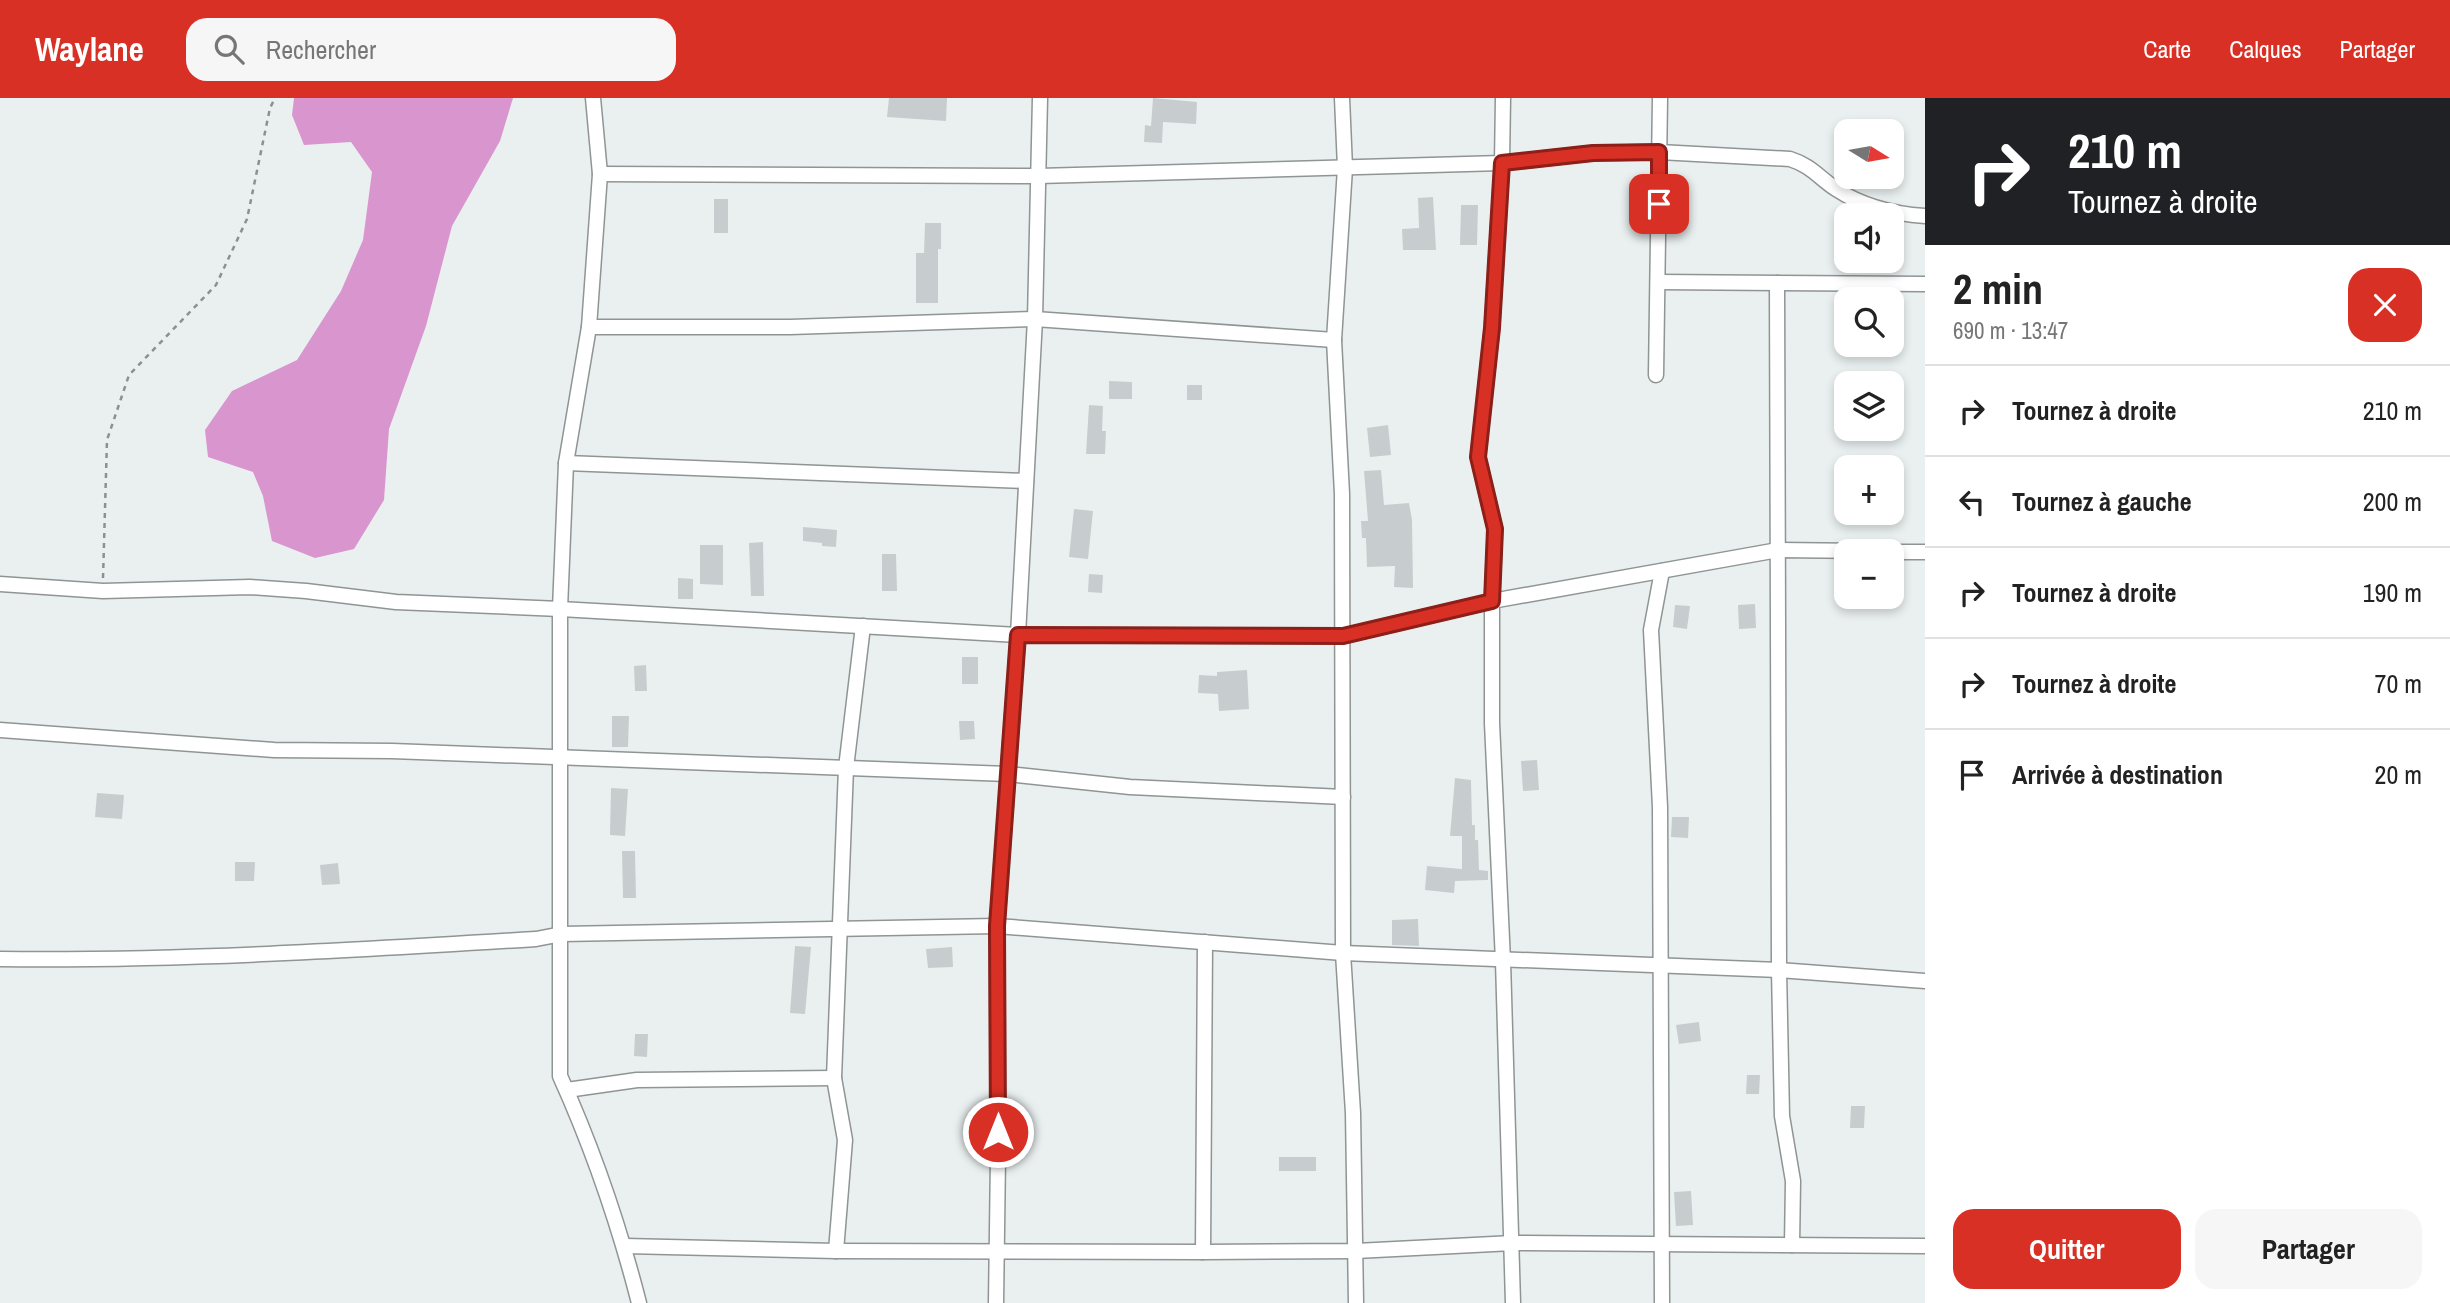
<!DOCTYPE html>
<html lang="fr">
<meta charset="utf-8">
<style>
body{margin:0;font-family:"Archivo Narrow",sans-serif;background:#f6f6f6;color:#222;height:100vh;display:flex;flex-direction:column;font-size:26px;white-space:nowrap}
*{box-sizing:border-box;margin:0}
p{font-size:23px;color:#767676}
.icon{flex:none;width:38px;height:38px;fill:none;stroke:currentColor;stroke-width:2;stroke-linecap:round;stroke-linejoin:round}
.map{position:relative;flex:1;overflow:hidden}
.drawer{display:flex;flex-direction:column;background:#fff;width:525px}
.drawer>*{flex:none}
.hud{background:#202124;color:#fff;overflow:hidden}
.needle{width:46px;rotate:101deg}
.tools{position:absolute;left:1834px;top:21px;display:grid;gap:14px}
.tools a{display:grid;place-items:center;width:70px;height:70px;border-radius:14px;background:#fff;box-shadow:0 4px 10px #0003;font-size:35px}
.pin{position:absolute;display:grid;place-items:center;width:60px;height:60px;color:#fff;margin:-30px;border-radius:14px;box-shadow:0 4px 10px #0006}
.me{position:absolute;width:77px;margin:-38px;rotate:0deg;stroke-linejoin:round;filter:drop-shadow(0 0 5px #0008)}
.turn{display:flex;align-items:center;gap:24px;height:147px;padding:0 28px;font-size:32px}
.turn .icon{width:91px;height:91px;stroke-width:2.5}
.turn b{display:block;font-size:49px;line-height:60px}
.round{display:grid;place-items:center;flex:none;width:74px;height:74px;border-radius:21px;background:#f6f6f6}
.headline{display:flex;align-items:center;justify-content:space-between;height:119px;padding:0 28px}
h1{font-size:42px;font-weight:700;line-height:52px}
.button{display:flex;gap:14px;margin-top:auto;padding:14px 28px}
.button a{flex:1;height:80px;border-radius:21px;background:#d93025;color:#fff;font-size:28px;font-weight:700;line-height:80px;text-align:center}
.button a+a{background:#f6f6f6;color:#222}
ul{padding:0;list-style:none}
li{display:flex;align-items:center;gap:21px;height:91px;padding:0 28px;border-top:2px solid #e0e0e0}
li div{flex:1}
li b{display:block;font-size:26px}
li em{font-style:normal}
header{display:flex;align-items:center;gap:42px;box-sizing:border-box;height:98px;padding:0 35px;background:#d93025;color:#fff}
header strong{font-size:33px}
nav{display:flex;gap:38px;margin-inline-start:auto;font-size:24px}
.search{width:490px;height:63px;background:#f6f6f6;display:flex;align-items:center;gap:18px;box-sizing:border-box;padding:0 24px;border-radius:21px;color:#767676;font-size:26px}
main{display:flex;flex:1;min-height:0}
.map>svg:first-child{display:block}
.water{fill:#d895ce}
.building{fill:#c7cdce}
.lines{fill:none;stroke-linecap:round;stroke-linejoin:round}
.street-casing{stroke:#8f9495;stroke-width:17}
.path{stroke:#8b9090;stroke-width:2.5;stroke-dasharray:5 5;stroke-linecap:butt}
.street{stroke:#fff;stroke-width:14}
.route-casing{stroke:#8d1f18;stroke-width:18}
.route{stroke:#d93025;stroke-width:12}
</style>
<header>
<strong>Waylane</strong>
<div class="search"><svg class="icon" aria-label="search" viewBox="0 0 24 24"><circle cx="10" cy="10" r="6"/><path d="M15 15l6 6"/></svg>Rechercher</div>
<nav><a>Carte</a><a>Calques</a><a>Partager</a></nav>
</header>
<main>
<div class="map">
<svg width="1925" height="1205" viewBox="0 0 1925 1205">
<rect width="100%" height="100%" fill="#eaf0f0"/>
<polygon class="water" points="294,0 513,0 500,43 452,128 426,228 389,331 384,402 354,451 315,460 272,443 263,398 253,374 208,359 205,332 232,293 297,262 341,193 363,142 372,74 351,44 304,47 292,17"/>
<g class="building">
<polygon points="889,0 947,0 946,23 887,19"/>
<polygon points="1153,0 1197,4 1196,26 1163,24 1162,45 1144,44 1145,27 1151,28"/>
<polygon points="1433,99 1436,152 1403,152 1402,131 1419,130 1418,100"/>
<rect x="714" y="101" width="14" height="34"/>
<polygon points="1461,107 1478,107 1477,147 1460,147"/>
<polygon points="925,125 941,125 941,151 938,151 938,205 916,205 916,155 924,155"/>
<polygon points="1109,283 1132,284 1132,301 1109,301"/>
<rect x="1187" y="287" width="15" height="15"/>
<polygon points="1089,307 1103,308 1102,333 1106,333 1105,356 1086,356"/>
<polygon points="1388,327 1391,357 1370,359 1367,330"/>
<polygon points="1381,372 1384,407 1409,405 1412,422 1413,490 1394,489 1395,468 1367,469 1366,440 1362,440 1361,423 1368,423 1364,373"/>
<polygon points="1074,411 1093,413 1088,461 1069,459"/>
<polygon points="803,429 837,432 836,449 822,448 822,445 803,443"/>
<polygon points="763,444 764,498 751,498 749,445"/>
<polygon points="700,447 723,447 723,487 700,486"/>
<polygon points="882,456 896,456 897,493 882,493"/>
<polygon points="1089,476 1103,477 1102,495 1088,494"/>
<polygon points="678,480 693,481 693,501 678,501"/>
<polygon points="1755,506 1756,530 1739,531 1738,507"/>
<polygon points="1675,507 1690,508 1687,531 1673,529"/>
<rect x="962" y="559" width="16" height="27"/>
<polygon points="646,567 647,593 635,593 634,568"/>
<polygon points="1247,572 1249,611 1219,613 1218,596 1198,595 1199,577 1217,578 1217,574"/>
<polygon points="612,618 629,618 628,649 612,649"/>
<polygon points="959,623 974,623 975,641 960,642"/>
<polygon points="1537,662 1539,692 1523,693 1521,663"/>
<polygon points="1455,680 1471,682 1472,727 1475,727 1475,742 1478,742 1479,772 1488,773 1488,782 1455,783 1454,795 1425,792 1427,768 1462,771 1462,738 1450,738"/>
<polygon points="611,690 628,691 625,738 610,737"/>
<polygon points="97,695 124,697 122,721 95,719"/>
<polygon points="1672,719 1689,719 1688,740 1671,739"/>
<polygon points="622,753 635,753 636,800 623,800"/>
<polygon points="235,764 255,764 254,783 235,783"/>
<polygon points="338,765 340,786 322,787 320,767"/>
<polygon points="1418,821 1419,848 1392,847 1392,822"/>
<polygon points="795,848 811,849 805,916 790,915"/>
<polygon points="952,849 953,869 928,870 926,851"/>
<polygon points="1699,924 1701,943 1679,946 1676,927"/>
<polygon points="635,936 648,936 647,959 634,958"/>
<polygon points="1747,977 1760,977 1759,996 1746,996"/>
<polygon points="1851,1008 1865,1008 1864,1030 1850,1030"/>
<rect x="1279" y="1059" width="37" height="14"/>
<polygon points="1691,1093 1693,1127 1676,1128 1674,1094"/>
</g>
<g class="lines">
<g class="street-casing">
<g id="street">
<path d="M 593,0 L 600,76 L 589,229 L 566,365 L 560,511 L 560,978 C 593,1051 619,1127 639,1205"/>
<polyline points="1342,0 1345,70 1334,242 1342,396 1343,855 1353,1015 1356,1205"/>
<polyline points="1503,0 1502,65 1492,230 1478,359 1495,431 1492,503 1492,625 1503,863 1513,1205"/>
<path d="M 600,76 L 1039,78 L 1502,65 L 1593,55 L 1659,54 L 1790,61 C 1812,68 1818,79 1836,91 C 1862,108 1894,116 1925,118"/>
<polyline points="1658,184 1925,186"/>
<polyline points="1777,185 1779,872 1782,1018 1793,1083 1792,1147"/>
<polyline points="589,229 790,229 1035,221 1334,242"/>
<polyline points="1656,277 1660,0"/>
<polyline points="566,365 1026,383"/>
<polyline points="1892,454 1925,454"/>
<polyline points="1662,473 1651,532 1660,709 1662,1205"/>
<polyline points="0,486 103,493 250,489 306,493 396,504 560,511 1018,537 1343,538 1492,503 1778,452 1868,453"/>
<polyline points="0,632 274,652 392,653 1008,676 1130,689 1343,699"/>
<path d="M 0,861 C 179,863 358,852 536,841 L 562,836 L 997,828 L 1343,855 L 1779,872 L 1925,883"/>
<polyline points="567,992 637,982 834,980"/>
<polyline points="625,1148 836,1153 1203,1154 1356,1153 1513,1145 1925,1148"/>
<polyline points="836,1153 845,1042 834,980 846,670 863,528"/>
<polyline points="1203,1154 1205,844"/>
<polyline points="996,1205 998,1059 997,828 1018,537 1035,221 1040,0"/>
</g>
</g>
<polyline class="path" points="103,480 107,342 129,277 216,187 247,121 270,10 275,0"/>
<use href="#street" class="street"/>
</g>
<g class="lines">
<g class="route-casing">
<polyline id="route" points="998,1034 997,828 1018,537 1343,538 1492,503 1495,431 1478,359 1492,230 1502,65 1593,55 1659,54 1659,106"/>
</g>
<use href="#route" class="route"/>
</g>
</svg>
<div class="tools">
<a><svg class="needle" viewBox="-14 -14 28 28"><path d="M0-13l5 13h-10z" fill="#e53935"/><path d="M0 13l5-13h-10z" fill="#767676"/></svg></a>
<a><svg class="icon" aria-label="sound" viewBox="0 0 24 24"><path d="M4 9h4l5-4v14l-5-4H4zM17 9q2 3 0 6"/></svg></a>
<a><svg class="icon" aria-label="search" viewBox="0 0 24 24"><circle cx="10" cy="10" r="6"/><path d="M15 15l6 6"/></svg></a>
<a><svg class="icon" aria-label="layers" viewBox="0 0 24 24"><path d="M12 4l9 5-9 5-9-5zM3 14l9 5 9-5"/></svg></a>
<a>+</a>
<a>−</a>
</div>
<div class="pin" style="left:1659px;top:106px;background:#d93025"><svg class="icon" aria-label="arrive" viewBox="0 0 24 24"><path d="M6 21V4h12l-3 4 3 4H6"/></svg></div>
<svg class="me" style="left:998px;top:1034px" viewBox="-20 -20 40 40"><circle r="17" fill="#d93025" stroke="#fff" stroke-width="3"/><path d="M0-11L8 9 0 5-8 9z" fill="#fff"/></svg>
</div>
<section class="drawer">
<div class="hud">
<div class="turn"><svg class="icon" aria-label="right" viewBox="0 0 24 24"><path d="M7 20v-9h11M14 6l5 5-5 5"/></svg><div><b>210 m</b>Tournez à droite</div></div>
</div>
<div class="headline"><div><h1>2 min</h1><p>690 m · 13:47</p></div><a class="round" style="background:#d93025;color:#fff"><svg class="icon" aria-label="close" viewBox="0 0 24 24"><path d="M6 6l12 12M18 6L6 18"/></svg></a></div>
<ul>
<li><svg class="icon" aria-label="right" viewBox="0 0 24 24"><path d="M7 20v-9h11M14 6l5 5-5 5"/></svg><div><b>Tournez à droite</b></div><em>210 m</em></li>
<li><svg class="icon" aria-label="left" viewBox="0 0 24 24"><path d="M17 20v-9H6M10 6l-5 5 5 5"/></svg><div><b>Tournez à gauche</b></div><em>200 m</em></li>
<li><svg class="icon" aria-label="right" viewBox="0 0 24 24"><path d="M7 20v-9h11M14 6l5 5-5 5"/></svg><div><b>Tournez à droite</b></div><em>190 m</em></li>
<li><svg class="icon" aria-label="right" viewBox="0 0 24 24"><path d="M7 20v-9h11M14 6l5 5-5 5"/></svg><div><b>Tournez à droite</b></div><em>70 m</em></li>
<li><svg class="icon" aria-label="arrive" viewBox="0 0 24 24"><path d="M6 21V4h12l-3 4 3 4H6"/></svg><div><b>Arrivée à destination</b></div><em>20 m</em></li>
</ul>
<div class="button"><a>Quitter</a><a>Partager</a></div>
</section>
</main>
